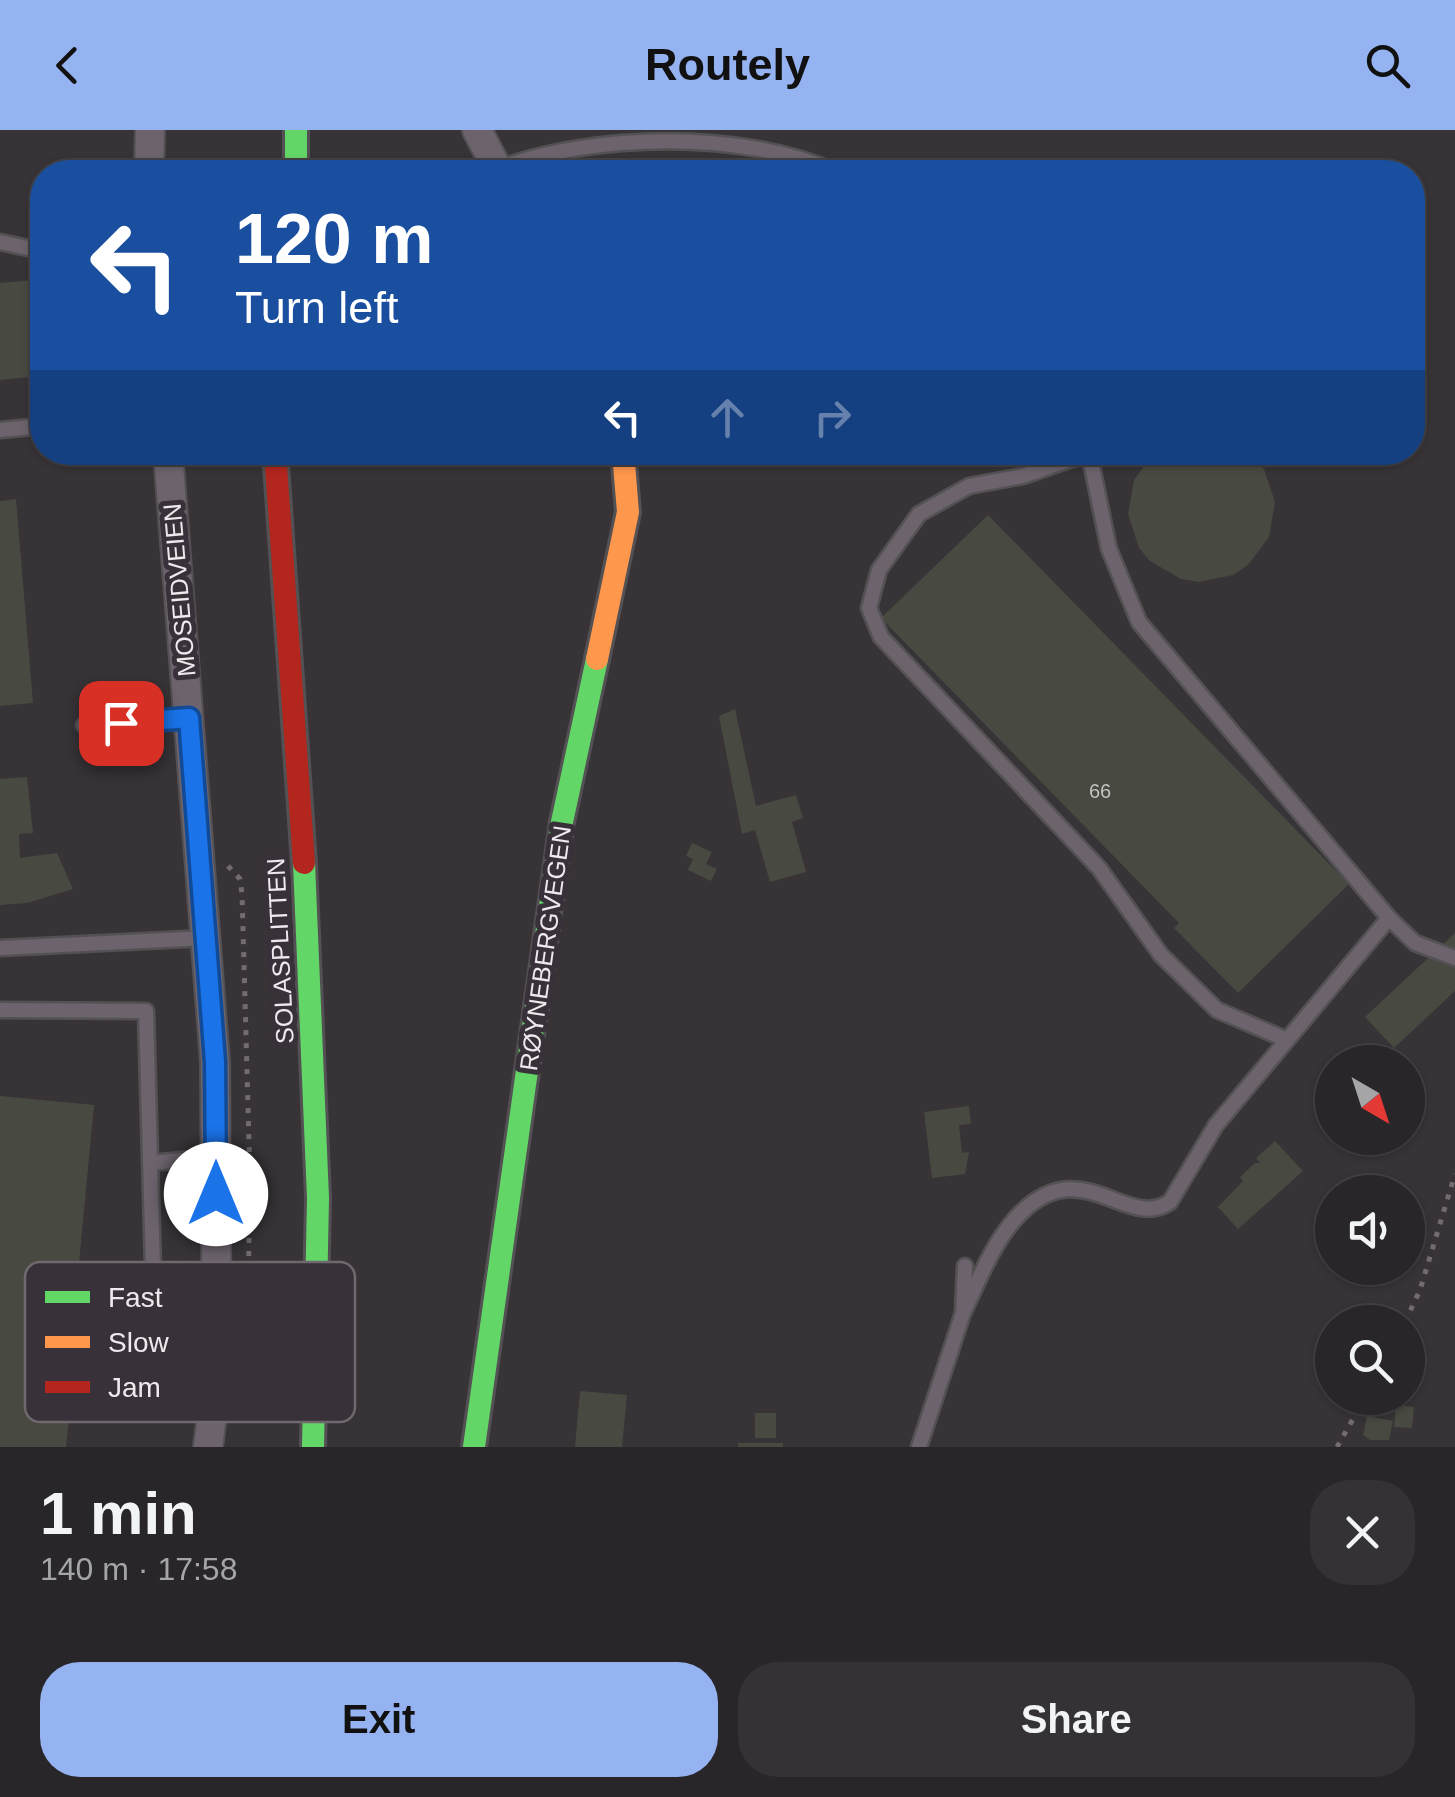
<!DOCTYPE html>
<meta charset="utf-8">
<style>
body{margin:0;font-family:Helvetica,sans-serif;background:#353235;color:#f1f3f6;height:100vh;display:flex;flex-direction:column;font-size:38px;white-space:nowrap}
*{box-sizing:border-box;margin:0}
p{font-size:32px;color:#a5a5a8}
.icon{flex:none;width:55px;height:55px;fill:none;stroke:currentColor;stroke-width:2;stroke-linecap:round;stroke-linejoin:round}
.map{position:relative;height:1317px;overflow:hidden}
.side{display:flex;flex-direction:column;background:#292629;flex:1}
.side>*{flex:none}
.hud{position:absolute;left:30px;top:30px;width:1395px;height:305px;border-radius:40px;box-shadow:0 2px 8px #0004,0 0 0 2px #454346;background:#1a4fa0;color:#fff;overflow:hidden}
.needle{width:65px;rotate:141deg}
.buttons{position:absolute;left:1315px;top:915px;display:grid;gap:20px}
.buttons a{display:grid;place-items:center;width:110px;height:110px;border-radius:50%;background:#292629;box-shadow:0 2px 8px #0004,0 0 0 2px #454346;font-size:50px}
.pin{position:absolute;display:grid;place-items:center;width:85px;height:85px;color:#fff;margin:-42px;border-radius:20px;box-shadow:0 5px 15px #0006}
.me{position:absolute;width:110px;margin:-55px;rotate:0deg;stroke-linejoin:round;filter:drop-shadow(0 0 8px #0008)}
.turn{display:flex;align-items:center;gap:35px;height:210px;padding:0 40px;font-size:45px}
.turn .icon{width:130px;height:130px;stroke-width:2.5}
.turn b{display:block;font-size:70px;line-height:85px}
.lanes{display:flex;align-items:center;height:95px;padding:0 40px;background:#0003;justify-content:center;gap:50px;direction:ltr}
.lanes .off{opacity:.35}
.round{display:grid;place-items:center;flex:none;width:105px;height:105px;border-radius:40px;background:#353235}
.headline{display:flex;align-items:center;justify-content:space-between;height:170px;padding:0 40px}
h1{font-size:60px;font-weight:800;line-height:75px}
.primary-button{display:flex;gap:20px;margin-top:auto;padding:20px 40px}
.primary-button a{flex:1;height:115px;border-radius:40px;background:#95b2f1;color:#111;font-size:40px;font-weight:800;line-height:115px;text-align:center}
.primary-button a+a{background:#353235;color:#f1f3f6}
header{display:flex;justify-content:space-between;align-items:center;height:130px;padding:0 40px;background:#95b2f1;color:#111;font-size:45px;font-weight:800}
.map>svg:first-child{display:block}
.building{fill:#484a41}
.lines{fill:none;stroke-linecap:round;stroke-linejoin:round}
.lane-casing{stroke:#535153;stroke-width:19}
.street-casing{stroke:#535153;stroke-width:32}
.fast-casing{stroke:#535153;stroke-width:28}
.slow-casing{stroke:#535153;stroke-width:28}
.jam-casing{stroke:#535153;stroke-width:28}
.path{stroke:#726b71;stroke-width:5;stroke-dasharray:5 8;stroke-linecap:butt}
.lane{stroke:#6c636c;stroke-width:14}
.street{stroke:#6c636c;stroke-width:28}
.fast{stroke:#63d668;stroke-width:22}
.slow{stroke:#ff974d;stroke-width:22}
.jam{stroke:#b3261e;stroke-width:22}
.route-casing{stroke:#114b97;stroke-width:25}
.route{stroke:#1a73e8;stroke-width:18}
.labels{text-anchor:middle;stroke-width:10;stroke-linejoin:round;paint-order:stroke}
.number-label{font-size:20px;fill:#c4c1c2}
.street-label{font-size:25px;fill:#eee9ed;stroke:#393139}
.key{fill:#393139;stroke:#6f686f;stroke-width:2.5}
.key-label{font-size:28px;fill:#eee9ed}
</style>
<header><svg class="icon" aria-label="back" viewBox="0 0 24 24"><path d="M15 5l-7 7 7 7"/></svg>Routely<svg class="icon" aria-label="search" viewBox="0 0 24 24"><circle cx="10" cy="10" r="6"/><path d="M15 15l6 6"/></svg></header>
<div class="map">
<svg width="1455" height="1317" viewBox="0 0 1455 1317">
<rect width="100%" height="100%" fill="#373337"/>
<g class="building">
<polygon points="683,31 684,42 614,42 614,40"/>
<polygon points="34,150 40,246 0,250 0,153"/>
<polygon points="1154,322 1253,325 1264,339 1275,372 1269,407 1248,435 1233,445 1199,452 1181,449 1150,431 1139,418 1128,384 1134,350"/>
<polygon points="16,369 33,573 0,576 0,371"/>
<polygon points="988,385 1349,754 1238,863 1174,798 1179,793 881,488"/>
<polygon points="735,579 756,676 796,665 803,688 792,692 806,742 770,752 755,700 742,704 719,586"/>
<polygon points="27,647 33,703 19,704 20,728 57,723 73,759 27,773 0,775 0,649"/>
<polygon points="692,713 712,722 706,734 717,739 711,751 688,740 693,729 686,726"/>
<polygon points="1455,803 1455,861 1394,918 1365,887"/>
<polygon points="0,966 94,975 66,1270 71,1270 66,1317 0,1317"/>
<polygon points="969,976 971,994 959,995 962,1023 969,1022 965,1044 932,1048 924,982"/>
<polygon points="1275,1011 1303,1041 1238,1099 1218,1077 1243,1051 1240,1047 1255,1033 1261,1033 1256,1028"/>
<polygon points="580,1261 627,1265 622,1317 575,1317"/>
<polygon points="1396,1275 1414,1277 1412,1298 1394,1297"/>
<rect x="755" y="1283" width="21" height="25"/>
<polygon points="1367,1286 1393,1291 1389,1310 1370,1310 1363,1305"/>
<rect x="738" y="1313" width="45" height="4"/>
</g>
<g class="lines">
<g class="lane-casing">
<g id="lane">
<path d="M 497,39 C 594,3 741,0 836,42"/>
<polyline points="0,112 42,121"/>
<polyline points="0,300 42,296"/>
<polyline points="1089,322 1109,419 1139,492 1389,788 1415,813 1455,828"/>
<polyline points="1089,323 1023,346 969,356 919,384 879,440 869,478 881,507 1099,738 1161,825 1217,880 1285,909"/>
<polyline points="84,595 189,588"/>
<polyline points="0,818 207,808"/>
<polyline points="0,880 146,881 153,1139 141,1254"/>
<polyline points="150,1033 215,1027"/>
<path d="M 963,1183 C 978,1152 992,1115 1015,1089 C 1080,1017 1125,1102 1170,1072 L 1216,995 L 1389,788"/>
<polyline points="919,1317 963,1183 965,1136"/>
</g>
</g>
<g class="street-casing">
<g id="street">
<polyline points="477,0 499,42"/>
<polyline points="149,42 150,0"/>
<polyline points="168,322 215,932 217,1247 208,1317"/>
</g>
</g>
<g class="fast-casing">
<g id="fast">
<polyline points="296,0 296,42"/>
<polyline points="304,733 318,1068 313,1317"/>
<polyline points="474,1317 562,692 597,529"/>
</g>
</g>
<g class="slow-casing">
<polyline id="slow" points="597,529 628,382 623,322"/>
</g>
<g class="jam-casing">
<polyline id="jam" points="275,322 304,733"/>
</g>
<g class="path">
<polyline points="228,736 240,749 242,764 250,1048 247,1235"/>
<polyline points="1405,1192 1420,1160 1455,1044"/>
<polyline points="1337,1317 1365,1268"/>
</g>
<use href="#lane" class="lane"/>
<use href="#street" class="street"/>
<use href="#fast" class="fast"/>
<use href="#slow" class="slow"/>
<use href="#jam" class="jam"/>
</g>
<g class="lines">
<g class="route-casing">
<polyline id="route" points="121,593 189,588 215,932 216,1064"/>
</g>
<use href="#route" class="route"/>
</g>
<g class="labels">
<g class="number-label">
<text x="1100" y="668">66</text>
</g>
<g class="street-label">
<text transform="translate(179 460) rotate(-95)" y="9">MOSEIDVEIEN</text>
<text transform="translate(545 818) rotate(-82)" y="9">RØYNEBERGVEGEN</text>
<text transform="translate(280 821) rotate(-93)" y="9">SOLASPLITTEN</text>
</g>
</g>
<rect x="25" y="1132" width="330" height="160" rx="15" class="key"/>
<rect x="45" y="1161" width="45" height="12" fill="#63d668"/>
<rect x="45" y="1206" width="45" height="12" fill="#ff974d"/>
<rect x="45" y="1251" width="45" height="12" fill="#b3261e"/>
<g class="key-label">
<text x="108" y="1177">Fast</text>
<text x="108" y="1222">Slow</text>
<text x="108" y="1267">Jam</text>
</g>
</svg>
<div class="buttons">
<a><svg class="needle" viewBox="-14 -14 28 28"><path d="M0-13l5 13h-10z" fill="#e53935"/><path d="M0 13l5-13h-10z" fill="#a5a5a8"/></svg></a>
<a><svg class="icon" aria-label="sound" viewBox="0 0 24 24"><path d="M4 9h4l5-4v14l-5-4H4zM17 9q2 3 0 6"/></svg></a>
<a><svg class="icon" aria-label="search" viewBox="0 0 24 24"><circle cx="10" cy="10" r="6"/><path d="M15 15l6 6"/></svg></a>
</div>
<div class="pin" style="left:121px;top:593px;background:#d93025"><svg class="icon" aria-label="arrive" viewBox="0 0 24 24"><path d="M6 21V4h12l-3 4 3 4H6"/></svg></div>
<svg class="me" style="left:216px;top:1064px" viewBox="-20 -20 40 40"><circle r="19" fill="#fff"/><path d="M0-13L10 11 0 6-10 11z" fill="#1a73e8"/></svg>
<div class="hud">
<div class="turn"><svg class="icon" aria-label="left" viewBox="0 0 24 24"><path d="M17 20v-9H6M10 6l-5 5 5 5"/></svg><div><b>120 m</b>Turn left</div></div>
<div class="lanes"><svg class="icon" aria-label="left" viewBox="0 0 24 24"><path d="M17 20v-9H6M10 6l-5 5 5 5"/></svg><svg class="icon off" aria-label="ahead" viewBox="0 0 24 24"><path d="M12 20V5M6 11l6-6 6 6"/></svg><svg class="icon off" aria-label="right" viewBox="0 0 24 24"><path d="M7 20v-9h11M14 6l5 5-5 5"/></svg></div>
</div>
</div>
<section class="side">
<div class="headline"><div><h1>1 min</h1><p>140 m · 17:58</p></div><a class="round"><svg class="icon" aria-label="close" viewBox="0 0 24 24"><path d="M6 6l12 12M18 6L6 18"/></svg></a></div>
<div class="primary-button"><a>Exit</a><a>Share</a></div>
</section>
